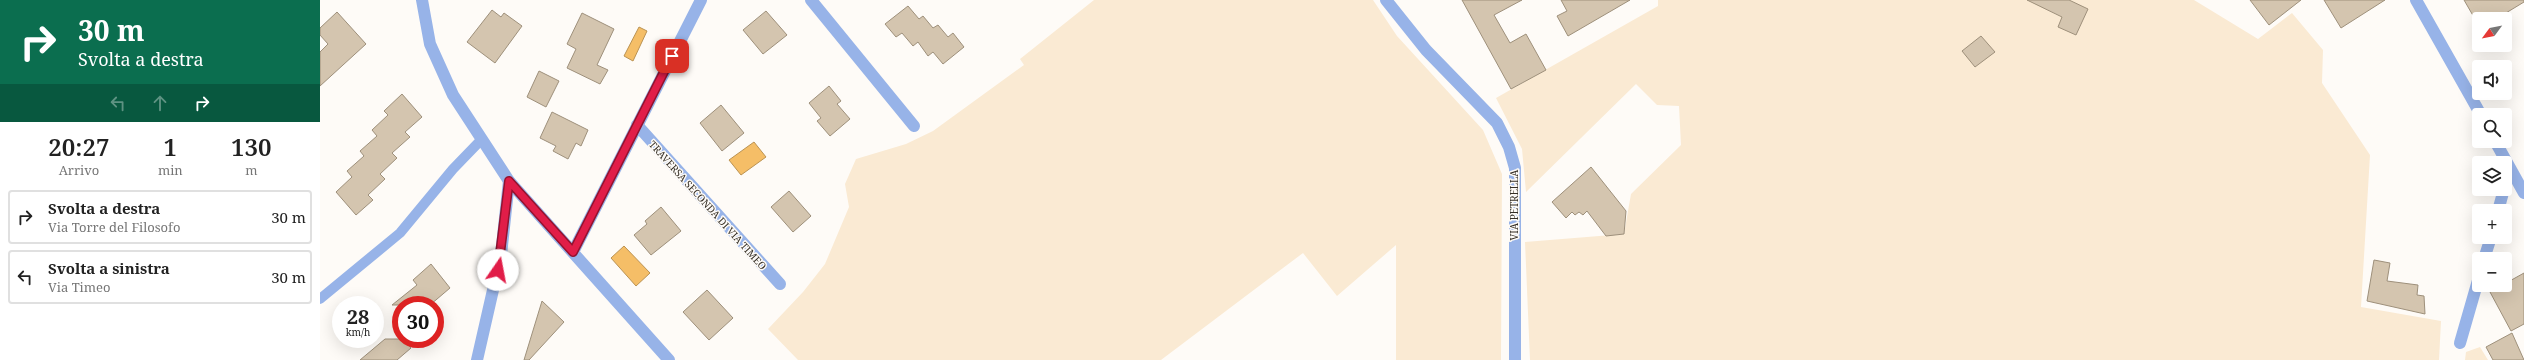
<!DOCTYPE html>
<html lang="it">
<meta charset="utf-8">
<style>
body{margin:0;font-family:"Noto Serif",serif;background:#f6f6f6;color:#222;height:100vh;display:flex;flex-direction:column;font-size:15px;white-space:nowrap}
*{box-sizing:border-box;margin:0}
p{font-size:13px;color:#767676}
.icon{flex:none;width:22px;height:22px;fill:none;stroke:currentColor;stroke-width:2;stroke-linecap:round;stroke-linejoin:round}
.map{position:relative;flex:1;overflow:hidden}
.drawer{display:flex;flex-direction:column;background:#fff;width:320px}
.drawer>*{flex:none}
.top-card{background:#0b6e4f;color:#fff;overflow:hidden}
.needle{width:26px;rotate:238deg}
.buttons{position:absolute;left:2152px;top:12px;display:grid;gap:8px}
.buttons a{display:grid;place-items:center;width:40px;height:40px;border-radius:4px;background:#fff;box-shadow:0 4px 16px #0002;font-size:20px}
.speed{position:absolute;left:12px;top:296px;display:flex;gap:8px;font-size:20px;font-weight:700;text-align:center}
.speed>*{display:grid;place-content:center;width:52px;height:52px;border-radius:50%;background:#fff;box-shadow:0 4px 16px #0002;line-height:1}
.speed small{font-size:10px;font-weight:400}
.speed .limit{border:6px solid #d22;background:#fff;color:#111}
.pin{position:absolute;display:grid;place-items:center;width:34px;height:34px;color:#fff;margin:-17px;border-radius:8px;box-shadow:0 2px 6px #0006}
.me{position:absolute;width:44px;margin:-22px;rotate:12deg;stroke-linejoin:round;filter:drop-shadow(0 0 3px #0008)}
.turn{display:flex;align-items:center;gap:14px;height:84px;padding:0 12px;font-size:18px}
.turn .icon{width:52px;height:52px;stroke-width:2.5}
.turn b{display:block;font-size:28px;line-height:34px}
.lanes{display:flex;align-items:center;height:38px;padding:0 12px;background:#0003;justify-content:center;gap:20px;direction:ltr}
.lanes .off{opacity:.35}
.eta{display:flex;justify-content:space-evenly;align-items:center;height:68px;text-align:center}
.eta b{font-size:24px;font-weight:600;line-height:28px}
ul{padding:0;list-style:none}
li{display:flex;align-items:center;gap:12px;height:54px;margin:0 8px 6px;padding:0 4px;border:2px solid #e0e0e0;border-radius:4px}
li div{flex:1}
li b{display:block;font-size:15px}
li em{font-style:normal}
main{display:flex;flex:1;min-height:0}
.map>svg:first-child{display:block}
.green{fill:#faead3}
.water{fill:#f5be67;stroke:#bb9353}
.building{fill:#d4c5af;stroke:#9e907b}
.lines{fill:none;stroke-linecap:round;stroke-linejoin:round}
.lane{stroke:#97b3e8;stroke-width:10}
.street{stroke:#97b3e8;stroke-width:12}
.route-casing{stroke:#92132f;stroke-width:10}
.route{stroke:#e11d48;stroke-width:7}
.labels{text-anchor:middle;stroke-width:3;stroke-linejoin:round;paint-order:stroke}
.street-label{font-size:10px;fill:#342e25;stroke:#fefbf7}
</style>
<main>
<section class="drawer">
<div class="top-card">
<div class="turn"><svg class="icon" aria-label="right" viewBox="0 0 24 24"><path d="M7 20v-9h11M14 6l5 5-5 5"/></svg><div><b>30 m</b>Svolta a destra</div></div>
<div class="lanes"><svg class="icon off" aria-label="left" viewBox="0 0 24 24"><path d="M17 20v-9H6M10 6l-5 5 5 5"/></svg><svg class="icon off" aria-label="ahead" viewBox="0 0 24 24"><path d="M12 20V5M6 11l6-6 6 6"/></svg><svg class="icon" aria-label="right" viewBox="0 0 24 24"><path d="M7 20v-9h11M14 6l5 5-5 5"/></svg></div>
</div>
<div class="eta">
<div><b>20:27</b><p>Arrivo</p></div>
<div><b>1</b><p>min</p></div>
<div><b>130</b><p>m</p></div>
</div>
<ul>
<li><svg class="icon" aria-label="right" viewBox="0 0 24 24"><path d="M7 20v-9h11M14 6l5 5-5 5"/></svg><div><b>Svolta a destra</b><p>Via Torre del Filosofo</p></div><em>30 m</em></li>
<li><svg class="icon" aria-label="left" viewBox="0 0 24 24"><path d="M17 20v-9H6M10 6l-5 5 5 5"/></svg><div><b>Svolta a sinistra</b><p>Via Timeo</p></div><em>30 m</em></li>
</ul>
</section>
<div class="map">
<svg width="2204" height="360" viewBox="0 0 2204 360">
<rect width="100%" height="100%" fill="#fefbf7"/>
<g class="green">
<polygon points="774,0 1053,0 1077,36 1163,130 1182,174 1181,360 1076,360 1076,245 1017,296 983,253 841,360 478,360 448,329 483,292 505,264 529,207 525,184 536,159 586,144 613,131 704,65 700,59"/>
<polygon points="1338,0 1874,0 1938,39 1972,13 2003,50 2002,83 2050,155 2041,307 2121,321 2119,360 1210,360 1205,242 1304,234 1311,194 1361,145 1359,106 1337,105 1316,84 1206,192 1202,149 1176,98 1338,6"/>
<polygon points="2160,347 2168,360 2145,360 2146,352"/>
</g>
<g class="water">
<polygon points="319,27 327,31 313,61 304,56"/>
<polygon points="434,142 446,157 421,175 409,160"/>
<polygon points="304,246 330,273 316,286 291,258"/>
</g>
<g class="building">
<polygon points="1142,0 1202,0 1174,15 1190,43 1206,34 1226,70 1191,89"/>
<polygon points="1241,0 1310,0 1248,36 1237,16 1247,11"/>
<polygon points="1707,0 1749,0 1768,9 1756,35 1738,27 1742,17"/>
<polygon points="1930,0 1981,0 1949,25"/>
<polygon points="2004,0 2065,0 2021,28"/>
<polygon points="2144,0 2204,0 2204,2 2176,19 2155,19"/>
<polygon points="588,6 599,19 603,16 613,28 618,25 628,37 633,33 644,47 623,64 613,52 608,56 598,42 593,46 582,33 576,37 565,24"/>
<polygon points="172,10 181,17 184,13 202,26 175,63 147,42"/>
<polygon points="446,11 467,35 443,54 423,30"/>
<polygon points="17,12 46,44 0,86 0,52 8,44 0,35 0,28"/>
<polygon points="262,13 294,29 277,65 288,70 280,84 247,68 256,49 247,44"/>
<polygon points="1661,36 1675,52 1655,67 1642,51"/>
<polygon points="219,71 239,81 226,107 207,97"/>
<polygon points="509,86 521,101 517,104 530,119 510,136 497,121 501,118 489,103"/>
<polygon points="82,94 102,117 85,132 90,137 72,153 77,158 60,174 65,179 48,195 53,200 36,215 16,192 32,177 27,171 44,156 40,151 57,136 52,130 68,115 64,111"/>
<polygon points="401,105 424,133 402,151 380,123"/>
<polygon points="232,112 268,130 261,146 256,143 248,159 233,151 236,146 220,138"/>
<polygon points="1271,167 1306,211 1304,234 1286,236 1267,211 1263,215 1259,212 1255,215 1252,212 1246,218 1232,202"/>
<polygon points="469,191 491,216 473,232 451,207"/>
<polygon points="341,207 361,231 331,255 314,235 327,224 325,221"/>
<polygon points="2054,260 2070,263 2067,281 2098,285 2097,295 2104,296 2105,314 2047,301"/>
<polygon points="111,264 130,288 110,305 72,305 97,285 93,280"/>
<polygon points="2204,273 2204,324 2191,331 2170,292"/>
<polygon points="387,290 413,318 389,340 363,312"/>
<polygon points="222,301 244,322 209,360 204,360"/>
<polygon points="2192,333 2204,360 2173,360 2166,347"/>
<polygon points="65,339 83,339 91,348 77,360 40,360"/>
</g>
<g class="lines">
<polyline class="lane" points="0,299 80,233 133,169 162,139"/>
<g class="street">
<polyline points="102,0 110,44 133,95 189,181 349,360"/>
<polyline points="491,0 594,126"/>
<polyline points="1066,0 1106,50 1177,123 1189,147 1195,168 1195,360"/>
<polyline points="2096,0 2161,115"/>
<polyline points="317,125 460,284"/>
<polyline points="2175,141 2204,193"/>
<polyline points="2178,211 2184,189"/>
<polyline points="253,252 381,0"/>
<polyline points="2164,259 2171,237"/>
<polyline points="2140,343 2159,277"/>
<polyline points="157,360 181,255 189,181"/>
</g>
</g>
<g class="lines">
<g class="route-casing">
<polyline id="route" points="178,270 189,181 253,252 352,56"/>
</g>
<use href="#route" class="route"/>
</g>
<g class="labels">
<g class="street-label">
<text transform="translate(388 205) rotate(48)" y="4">TRAVERSA SECONDA DI VIA TIMEO</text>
<text transform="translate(1194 205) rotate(-90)" y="4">VIA PETRELLA</text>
</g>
</g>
</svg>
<div class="buttons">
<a><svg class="needle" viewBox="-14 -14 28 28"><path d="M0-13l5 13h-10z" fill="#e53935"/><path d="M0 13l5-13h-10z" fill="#767676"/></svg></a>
<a><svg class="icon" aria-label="sound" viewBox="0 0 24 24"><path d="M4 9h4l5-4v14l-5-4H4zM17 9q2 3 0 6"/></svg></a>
<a><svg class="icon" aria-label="search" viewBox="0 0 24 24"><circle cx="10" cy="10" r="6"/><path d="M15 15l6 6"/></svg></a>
<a><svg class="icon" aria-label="layers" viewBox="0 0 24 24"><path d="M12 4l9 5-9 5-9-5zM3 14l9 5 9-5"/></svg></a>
<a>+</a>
<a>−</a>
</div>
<div class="speed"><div>28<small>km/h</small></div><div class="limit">30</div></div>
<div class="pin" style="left:352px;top:56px;background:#d93025"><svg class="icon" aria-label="arrive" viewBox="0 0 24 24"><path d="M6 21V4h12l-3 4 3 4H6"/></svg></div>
<svg class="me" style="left:178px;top:270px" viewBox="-20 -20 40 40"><circle r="19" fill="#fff"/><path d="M0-13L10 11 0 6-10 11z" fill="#e11d48"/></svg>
</div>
</main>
